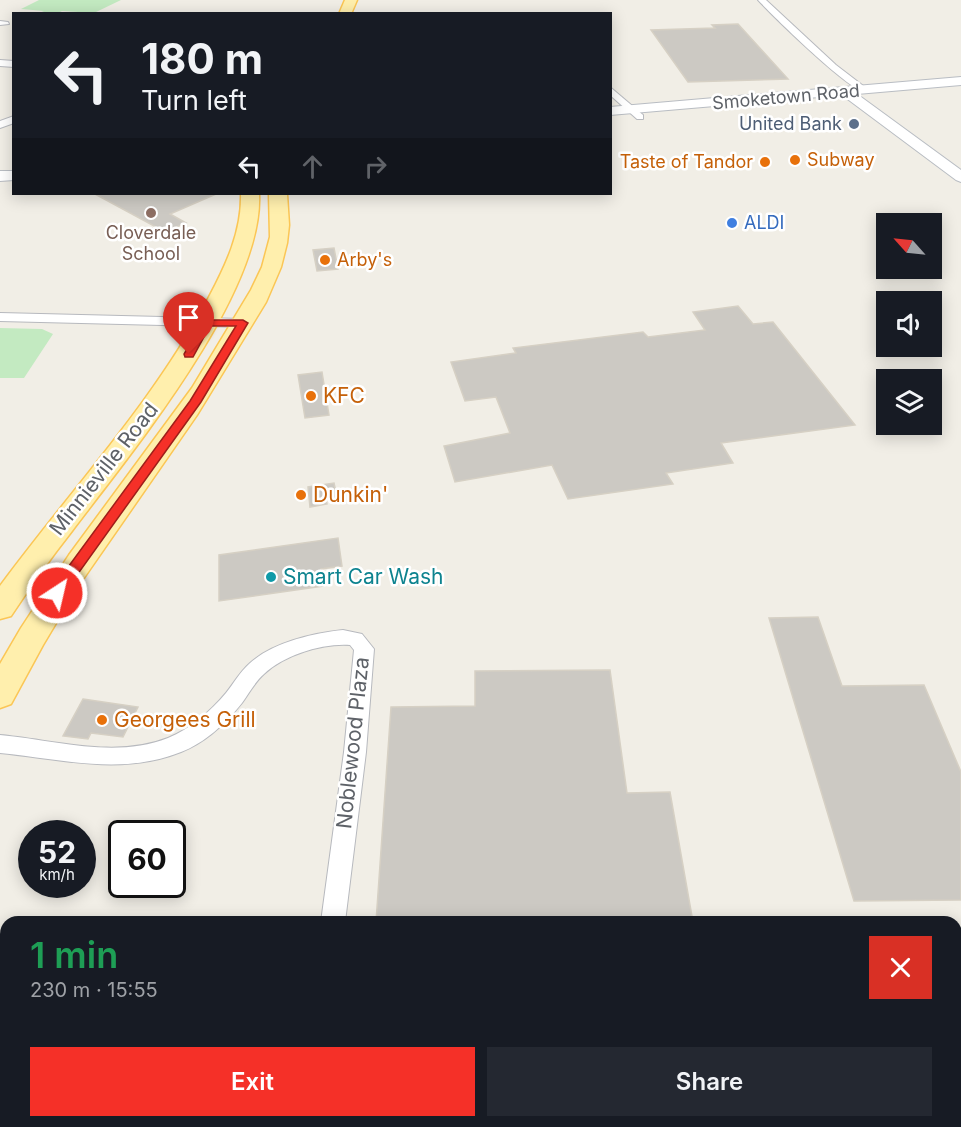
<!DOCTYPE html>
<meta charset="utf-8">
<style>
body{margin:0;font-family:Inter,sans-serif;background:#242831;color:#f1f3f6;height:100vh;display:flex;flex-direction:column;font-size:22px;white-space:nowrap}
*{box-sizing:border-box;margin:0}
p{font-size:20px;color:#9ea1a6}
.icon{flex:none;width:33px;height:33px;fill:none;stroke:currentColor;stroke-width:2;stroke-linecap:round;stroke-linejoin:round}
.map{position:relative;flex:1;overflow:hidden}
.sheet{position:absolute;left:0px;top:916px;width:962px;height:212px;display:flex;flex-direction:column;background:#171b24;border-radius:18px 18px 0 0;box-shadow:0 3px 15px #0003}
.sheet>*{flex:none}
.top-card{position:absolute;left:12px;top:12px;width:600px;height:183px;border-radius:0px;box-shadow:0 3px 15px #0003;background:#171b24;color:#f1f3f6;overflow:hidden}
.needle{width:39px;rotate:297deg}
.fabs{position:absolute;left:876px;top:213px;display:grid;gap:12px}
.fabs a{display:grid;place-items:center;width:66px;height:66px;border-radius:0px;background:#171b24;box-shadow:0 3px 15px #0003;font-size:30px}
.speed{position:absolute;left:18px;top:820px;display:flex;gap:12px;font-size:30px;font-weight:700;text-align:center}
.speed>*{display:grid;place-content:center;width:78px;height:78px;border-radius:50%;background:#171b24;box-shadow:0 3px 15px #0003;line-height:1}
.speed small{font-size:15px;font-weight:400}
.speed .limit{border:3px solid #111;border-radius:9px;background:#fff;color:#111}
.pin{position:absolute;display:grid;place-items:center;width:51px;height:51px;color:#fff;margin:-62px -26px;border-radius:50% 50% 50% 0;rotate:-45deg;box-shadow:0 0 6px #0007}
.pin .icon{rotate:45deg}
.me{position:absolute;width:66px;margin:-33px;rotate:35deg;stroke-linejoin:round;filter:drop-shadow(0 0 4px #0008)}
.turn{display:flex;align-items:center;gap:21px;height:126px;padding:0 30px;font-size:27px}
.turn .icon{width:78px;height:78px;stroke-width:2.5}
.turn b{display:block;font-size:42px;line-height:51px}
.lanes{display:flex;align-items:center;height:57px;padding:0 30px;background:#0003;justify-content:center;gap:30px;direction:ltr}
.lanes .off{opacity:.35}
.round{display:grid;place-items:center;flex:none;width:63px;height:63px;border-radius:0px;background:#242831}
.overview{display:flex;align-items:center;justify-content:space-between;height:102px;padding:0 30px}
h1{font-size:36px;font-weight:600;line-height:45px;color:#1e9e55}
.button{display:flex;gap:12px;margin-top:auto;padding:12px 30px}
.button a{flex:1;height:69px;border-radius:0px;background:#f53028;color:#fff;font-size:24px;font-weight:600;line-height:69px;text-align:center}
.button a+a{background:#242831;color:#f1f3f6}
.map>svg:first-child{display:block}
.green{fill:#c3eac1}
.building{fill:#ccc9c3;stroke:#d6d0c4;stroke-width:1.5}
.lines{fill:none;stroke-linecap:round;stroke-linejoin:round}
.street-casing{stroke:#b7b9be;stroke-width:2}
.secondary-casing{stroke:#b9bdc3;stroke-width:2}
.primary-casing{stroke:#fbc655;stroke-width:3}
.street{fill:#fff;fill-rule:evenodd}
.secondary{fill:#fff;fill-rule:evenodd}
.primary{fill:#ffefad;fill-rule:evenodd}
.route{fill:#f53028;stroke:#9f1f1a;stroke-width:1.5}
.service-dot{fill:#5c6f8a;stroke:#fff;stroke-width:2}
.food-dot{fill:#e8710a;stroke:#fff;stroke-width:2}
.education-dot{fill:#8d6e63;stroke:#fff;stroke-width:2}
.shop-dot{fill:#3f7fe0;stroke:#fff;stroke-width:2}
.culture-dot{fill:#0f9aa8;stroke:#fff;stroke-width:2}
.labels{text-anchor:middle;stroke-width:5;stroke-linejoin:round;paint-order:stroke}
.far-street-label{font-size:18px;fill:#5e6268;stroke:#fff}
.far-service-label{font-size:18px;fill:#4e5e75;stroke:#fff;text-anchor:end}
.far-food-label{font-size:18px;fill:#c56008;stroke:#fff;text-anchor:start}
.far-shop-label{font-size:18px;fill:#366cbe;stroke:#fff;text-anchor:start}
.far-education-label{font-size:18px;fill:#785e54;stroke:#fff}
.food-label{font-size:21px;fill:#c56008;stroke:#fff;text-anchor:start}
.street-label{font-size:21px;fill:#5e6268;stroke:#fff}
.culture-label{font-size:21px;fill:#0d838f;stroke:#fff;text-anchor:start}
</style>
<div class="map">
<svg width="961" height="1127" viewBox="0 0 961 1127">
<rect width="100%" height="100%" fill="#f1eee6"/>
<g class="green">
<polygon points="39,0 121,0 94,13 62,11 58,13 39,13 44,11 21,9"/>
<polygon points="0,328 42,329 53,334 24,378 0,378"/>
</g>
<g class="building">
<polygon points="738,24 788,79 688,82 651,30 715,28 712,25"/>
<polygon points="95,194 216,194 170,214 186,223 165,232"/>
<polygon points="334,248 338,269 317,271 313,250"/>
<polygon points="738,306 753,324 773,322 855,425 721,443 733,463 666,473 673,484 568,499 552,465 455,482 444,446 510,433 496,397 465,401 451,362 516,353 513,348 643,332 648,337 705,330 693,312"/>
<polygon points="322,372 329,415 305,418 298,375"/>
<polygon points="334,483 337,497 326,499 327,504 310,507 308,487"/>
<polygon points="338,538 342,566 321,569 323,586 219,601 219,555"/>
<polygon points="818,617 842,686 924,685 961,772 961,900 854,901 769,618"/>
<polygon points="610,670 627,793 670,792 693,922 376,922 391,707 475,706 475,671"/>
<polygon points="83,699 138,707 123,737 91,733 88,739 63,736"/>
</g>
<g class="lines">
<g class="street-casing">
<g id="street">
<path d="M 758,0 L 766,0 L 836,65 L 866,88 L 866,92 C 851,93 772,15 758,0 Z"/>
<polygon points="0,21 8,22 9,24 0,25"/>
<polygon points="0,60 14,61 14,67 0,66"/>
<polygon points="610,87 643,115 643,119 637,119 610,95"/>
<polygon points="14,116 14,123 0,128 0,121"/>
<polygon points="0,313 243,319 250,323 243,327 0,321"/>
<path d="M 343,630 L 362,634 L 374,649 L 366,752 L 345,922 L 321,922 L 344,752 L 354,650 L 350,645 C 323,643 284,655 264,674 C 255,682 249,693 242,703 C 226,723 205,743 181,752 C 121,776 62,759 0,753 L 0,735 C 55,740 115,759 168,738 C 190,729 211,711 226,693 C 234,683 240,672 249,664 C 271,643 313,633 343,630 Z"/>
<rect x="293" y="1122" width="28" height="5"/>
</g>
</g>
<g class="secondary-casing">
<g id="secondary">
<polygon points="961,77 961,85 857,94 961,170 961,182 956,180 842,95 610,115 610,107"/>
<polygon points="0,171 14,171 14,180 0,181"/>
</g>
</g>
<g class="primary-casing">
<g id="primary">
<polygon points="345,0 357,0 351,14 339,14"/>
<path d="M 241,194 L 259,194 C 264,293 131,453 72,531 C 50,559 30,587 11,616 L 0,619 L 0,586 C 71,490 153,403 209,297 C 226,265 242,231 241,194 Z"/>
<polygon points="269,194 287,194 289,225 287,243 281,267 266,302 197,415 77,588 43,645 11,704 0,708 0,664 21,628 69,555 192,388 251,290 262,267 270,237"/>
</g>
</g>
<use href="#street" class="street"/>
<use href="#secondary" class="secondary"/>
<use href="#primary" class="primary"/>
</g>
<polygon class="route" points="207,320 243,320 248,323 201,402 62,596 52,596 50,593 52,589 190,401 236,326 210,326 193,357 185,357 184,354 202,323"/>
<circle class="service-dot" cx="854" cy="124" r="6"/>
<g class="food-dot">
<circle cx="795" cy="160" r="6"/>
<circle cx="765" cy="162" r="6"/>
<circle cx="325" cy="260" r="6"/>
<circle cx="311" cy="396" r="6"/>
<circle cx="301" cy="495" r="6"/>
<circle cx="102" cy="720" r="6"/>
</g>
<circle class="education-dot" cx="151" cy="213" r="6"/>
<circle class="shop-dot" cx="732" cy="223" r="6"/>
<circle class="culture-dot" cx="271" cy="577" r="6"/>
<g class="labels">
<g class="far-street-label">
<text transform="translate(786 97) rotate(-5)" y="6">Smoketown Road</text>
</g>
<g class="far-service-label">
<text x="842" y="130">United Bank</text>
</g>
<g class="far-food-label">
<text x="807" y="166">Subway</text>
<text x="753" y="168" text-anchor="end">Taste of Tandor</text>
<text x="337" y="266">Arby's</text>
</g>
<g class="far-shop-label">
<text x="744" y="229">ALDI</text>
</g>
<g class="far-education-label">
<text x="151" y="239">Cloverdale<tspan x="151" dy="21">School</tspan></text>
</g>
<g class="food-label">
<text x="323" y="403">KFC</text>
<text x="313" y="502">Dunkin'</text>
<text x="114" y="727">Georgees Grill</text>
</g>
<g class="street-label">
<text transform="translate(104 469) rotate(-52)" y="7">Minnieville Road</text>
<text transform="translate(353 743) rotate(-84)" y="7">Noblewood Plaza</text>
</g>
<g class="culture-label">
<text x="283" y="584">Smart Car Wash</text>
</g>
</g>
</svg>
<div class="fabs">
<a><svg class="needle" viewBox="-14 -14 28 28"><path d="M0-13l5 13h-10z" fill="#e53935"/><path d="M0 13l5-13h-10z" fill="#9ea1a6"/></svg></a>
<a><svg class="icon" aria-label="sound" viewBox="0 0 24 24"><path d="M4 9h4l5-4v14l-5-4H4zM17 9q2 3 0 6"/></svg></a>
<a><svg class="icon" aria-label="layers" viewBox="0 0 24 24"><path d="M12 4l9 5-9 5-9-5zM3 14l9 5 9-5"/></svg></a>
</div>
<div class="speed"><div>52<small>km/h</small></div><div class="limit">60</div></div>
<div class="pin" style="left:189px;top:354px;background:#d93025"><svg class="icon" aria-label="arrive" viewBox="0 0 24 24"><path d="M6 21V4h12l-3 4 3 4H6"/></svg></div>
<svg class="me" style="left:57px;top:593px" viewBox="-20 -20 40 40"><circle r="17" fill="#f53028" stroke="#fff" stroke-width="3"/><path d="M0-11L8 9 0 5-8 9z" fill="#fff"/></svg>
<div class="top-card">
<div class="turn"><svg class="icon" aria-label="left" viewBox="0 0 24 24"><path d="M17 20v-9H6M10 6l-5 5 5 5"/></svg><div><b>180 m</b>Turn left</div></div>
<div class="lanes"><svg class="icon" aria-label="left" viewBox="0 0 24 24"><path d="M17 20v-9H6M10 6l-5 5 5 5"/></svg><svg class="icon off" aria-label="ahead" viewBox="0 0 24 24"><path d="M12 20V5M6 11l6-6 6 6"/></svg><svg class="icon off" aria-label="right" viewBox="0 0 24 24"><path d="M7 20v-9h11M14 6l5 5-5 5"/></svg></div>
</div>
<section class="sheet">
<div class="overview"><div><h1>1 min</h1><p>230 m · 15:55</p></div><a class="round" style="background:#d93025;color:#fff"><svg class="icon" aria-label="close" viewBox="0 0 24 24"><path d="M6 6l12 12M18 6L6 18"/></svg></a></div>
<div class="button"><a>Exit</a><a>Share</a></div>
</section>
</div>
